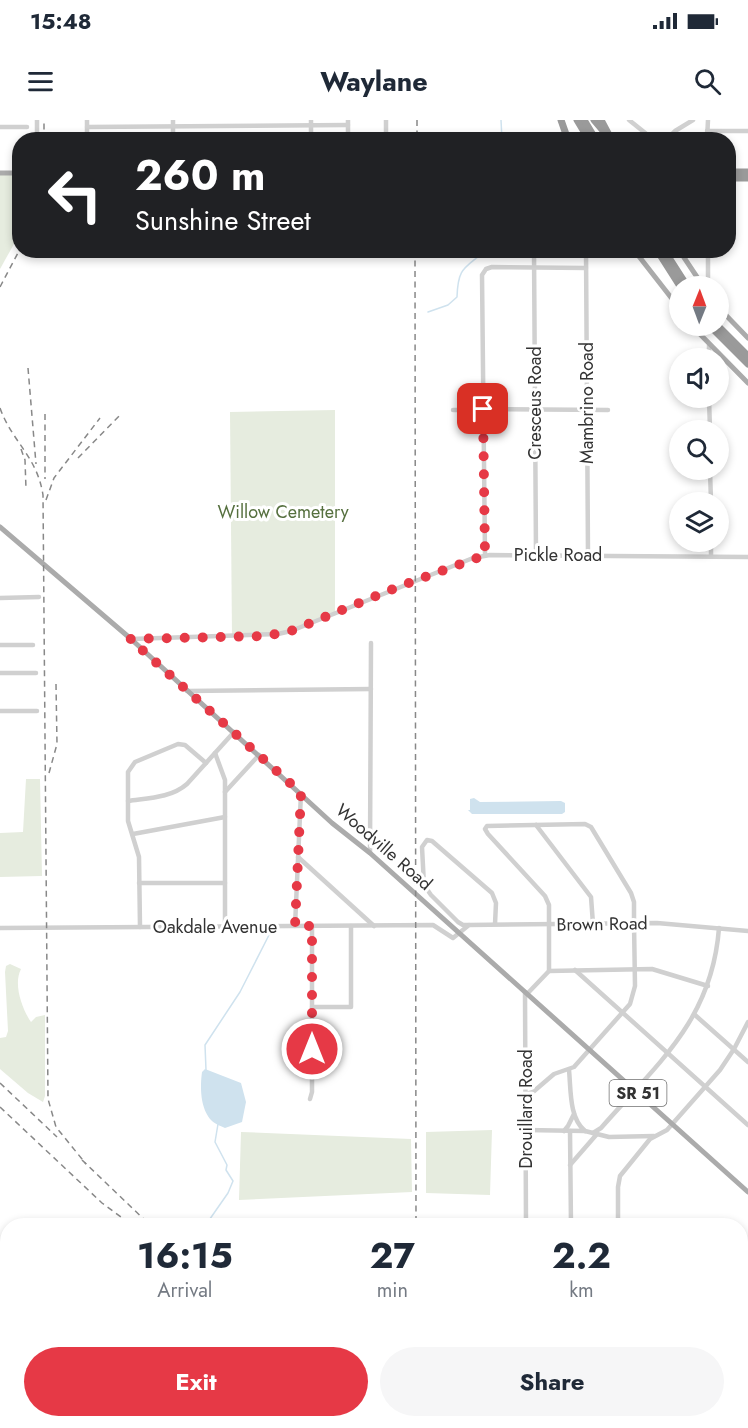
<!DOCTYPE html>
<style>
body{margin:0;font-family:Jost,sans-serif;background:#f6f6f7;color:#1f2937;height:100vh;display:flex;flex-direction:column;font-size:22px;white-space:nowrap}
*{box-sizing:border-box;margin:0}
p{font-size:20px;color:#747a83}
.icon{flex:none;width:33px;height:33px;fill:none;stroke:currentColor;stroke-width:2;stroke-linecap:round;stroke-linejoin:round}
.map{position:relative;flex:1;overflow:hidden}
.sheet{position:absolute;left:0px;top:1098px;width:748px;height:210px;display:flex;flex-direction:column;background:#fff;border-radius:24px 24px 0 0;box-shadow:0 3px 9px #0003}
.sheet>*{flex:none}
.hud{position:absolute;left:12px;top:12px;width:724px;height:126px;border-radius:24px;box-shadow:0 3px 9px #0003;background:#202124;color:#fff;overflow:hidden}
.needle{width:39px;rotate:1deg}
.buttons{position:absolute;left:669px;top:156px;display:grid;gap:12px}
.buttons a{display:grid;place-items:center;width:60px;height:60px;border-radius:50%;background:#fff;box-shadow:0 3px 9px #0003;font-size:30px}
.pin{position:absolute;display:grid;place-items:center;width:51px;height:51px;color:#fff;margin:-26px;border-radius:12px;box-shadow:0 3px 9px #0006}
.me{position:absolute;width:66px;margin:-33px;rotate:0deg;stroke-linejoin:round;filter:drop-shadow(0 0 4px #0008)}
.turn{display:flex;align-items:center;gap:21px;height:126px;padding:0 24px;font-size:27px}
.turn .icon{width:78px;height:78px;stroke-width:2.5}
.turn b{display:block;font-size:42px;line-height:51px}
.eta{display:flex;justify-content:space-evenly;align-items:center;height:102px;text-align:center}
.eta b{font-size:36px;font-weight:700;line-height:42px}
.cta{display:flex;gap:12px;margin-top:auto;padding:12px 24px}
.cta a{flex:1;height:69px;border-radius:36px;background:#e63946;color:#fff;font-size:24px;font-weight:700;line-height:69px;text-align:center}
.cta a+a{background:#f6f6f7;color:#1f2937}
.status{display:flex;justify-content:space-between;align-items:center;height:42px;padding:0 30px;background:#fff;direction:ltr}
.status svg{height:16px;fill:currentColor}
header{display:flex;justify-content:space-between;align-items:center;height:78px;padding:0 24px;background:#fff;font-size:27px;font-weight:700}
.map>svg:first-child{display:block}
.green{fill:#e6ecdf}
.water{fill:#cfe2ee}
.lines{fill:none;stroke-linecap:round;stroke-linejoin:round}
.stream{stroke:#cfe2ee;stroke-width:1.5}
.minor{stroke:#d0d0d0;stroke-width:4.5}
.major{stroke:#ababab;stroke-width:5}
.highway{stroke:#9a9a9a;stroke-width:7}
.rail{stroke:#888;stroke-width:1.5;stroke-dasharray:6 4.5;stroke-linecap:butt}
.route{stroke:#e63946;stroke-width:10;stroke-dasharray:0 18}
.labels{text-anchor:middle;stroke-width:6;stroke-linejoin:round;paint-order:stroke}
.shield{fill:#fff;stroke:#707070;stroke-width:1.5}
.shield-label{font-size:16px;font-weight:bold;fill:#333}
.street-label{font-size:18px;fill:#333;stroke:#fff}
.park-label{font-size:18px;fill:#56703f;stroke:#fff}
</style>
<div class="status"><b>15:48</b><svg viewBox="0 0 49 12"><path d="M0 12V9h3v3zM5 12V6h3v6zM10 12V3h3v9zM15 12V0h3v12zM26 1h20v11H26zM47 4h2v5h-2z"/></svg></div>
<header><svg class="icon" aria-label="menu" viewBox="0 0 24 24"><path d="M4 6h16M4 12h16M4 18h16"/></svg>Waylane<svg class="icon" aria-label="search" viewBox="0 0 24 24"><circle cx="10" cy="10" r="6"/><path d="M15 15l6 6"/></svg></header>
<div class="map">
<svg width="748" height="1308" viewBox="0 0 748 1308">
<rect width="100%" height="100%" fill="#fff"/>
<g class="green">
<polygon points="0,53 19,53 19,115 0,149"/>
<polygon points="335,290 335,493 291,511 232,517 230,292"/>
<polygon points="26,659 40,659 42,756 0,757 0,713 23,712"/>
<path d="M 10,844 L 21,849 C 13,864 22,889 31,902 L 36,897 L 45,895 L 45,976 L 43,982 L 28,973 L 0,949 L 0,918 L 6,917 L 8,911 L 5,852 L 6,846 Z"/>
<polygon points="492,1010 490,1075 426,1073 426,1012"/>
<polygon points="241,1012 411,1019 412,1072 239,1080"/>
<polygon points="741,1279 748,1282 748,1308 686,1308 692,1301 741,1300"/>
</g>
<g class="water">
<polygon points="474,678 480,682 561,681 565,683 565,692 562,694 472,694 468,690 470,690 470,679"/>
<path d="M 205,949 L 241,963 L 246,982 L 242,1002 L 225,1008 C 221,1006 215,1004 212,1001 C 200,989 200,967 202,952 Z"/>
</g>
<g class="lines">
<g class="stream">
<polyline points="501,0 502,20"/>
<path d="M 428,192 L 448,185 L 457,177 C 458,146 465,149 486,130"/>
<polyline points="206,950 205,925 240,872 269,815"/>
<polyline points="205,1106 228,1073 233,1061 226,1050 227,1045 215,1022 218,1004"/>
<polyline points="497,1300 500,1308"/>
<polyline points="623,1308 623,1300"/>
</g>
<g class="minor">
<polyline points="37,0 37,20"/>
<polyline points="87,0 87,20"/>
<polyline points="173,0 173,20"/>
<polyline points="311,0 311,20"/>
<polyline points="348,0 348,20"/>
<polyline points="386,0 386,20"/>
<polyline points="629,0 654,20"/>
<polyline points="0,7 27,7"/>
<polyline points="87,7 348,5"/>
<polyline points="707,11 748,11"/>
<polyline points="666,20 675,11 693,0"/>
<polyline points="707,20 708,0"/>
<polyline points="534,130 536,435"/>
<polyline points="586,130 588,435"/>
<polyline points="708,130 708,166"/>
<polyline points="709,225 709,238"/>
<polyline points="709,278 710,310"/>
<polyline points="483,289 608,290"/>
<polyline points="453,290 483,290"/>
<polyline points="710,350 711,382"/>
<polyline points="711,422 711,436"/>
<polyline points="485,435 482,155 486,149 492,147 586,148"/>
<polyline points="0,478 39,477"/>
<polyline points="131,519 278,514 291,511 473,438 490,435 748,437"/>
<polyline points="0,525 33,525"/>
<polyline points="0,553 36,553"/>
<polyline points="187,571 371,569"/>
<polyline points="0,591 37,591"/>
<polyline points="215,633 225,660 225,807"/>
<polyline points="225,672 259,635"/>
<path d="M 128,681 C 148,678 171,678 187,664 L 234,612"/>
<polyline points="536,705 591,777 593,804"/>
<polyline points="133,714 225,697"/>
<polyline points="370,733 371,523"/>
<polyline points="298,737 374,806"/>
<polyline points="139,763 225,763"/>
<polyline points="549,804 549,785 545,776 488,714 485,709 487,706 585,704 591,707 631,773 634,782 634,803"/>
<polyline points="469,805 463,805 458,802 431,775 424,765 422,727 427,720 432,721 492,773 496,783 495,804"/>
<polyline points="295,806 301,673"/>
<polyline points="140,807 139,737 128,701 128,652 135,642 178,624 185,625 206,643"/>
<polyline points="0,808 433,805 453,818 469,805 657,803 748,811"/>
<polyline points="575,850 748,1005"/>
<polyline points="549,851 652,849 708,866"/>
<polyline points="525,872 526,1106"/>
<polyline points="527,874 549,851 549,804"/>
<polyline points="312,887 351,887 351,806"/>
<polyline points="695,895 748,942"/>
<path d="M 569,950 C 571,970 569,998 585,1011"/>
<polyline points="526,974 533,972 554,954 574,947 630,884 635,866 634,803"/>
<polyline points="310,979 312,972 312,806"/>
<polyline points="526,1010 585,1011 609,1017 654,1016"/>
<polyline points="564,1011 568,1006 574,994"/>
<polyline points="570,1011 571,1106"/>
<path d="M 593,1013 L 601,1008 C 658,943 712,900 719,808"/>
<polyline points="570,1045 597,1014"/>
<polyline points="618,1106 618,1067 620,1056 650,1019 667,1010 720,950 734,929 748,902"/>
<polyline points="527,1308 527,1300"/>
</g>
<g class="major">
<polyline points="0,53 20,53"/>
<polyline points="634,130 680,189"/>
<polyline points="679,130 703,166"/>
<polyline points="718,187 748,218"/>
<polyline points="692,206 748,263"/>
<polyline points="0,407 131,519 332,703 370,733 748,1072"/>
</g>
<g class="highway">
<polyline points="561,0 568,20"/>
<polyline points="577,0 589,20"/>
<polyline points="584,0 596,20"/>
<polyline points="594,0 611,20"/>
<polyline points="601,0 610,17"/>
<polyline points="729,52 748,52"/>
<polyline points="729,58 748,58"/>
<polyline points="657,130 680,166"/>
<polyline points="664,130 687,166"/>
<polyline points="710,206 748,244"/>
<polyline points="718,206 748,236"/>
</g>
<g class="rail">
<polyline points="417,0 417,20"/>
<polyline points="44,20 44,0"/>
<polyline points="415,130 416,1106"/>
<polyline points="0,167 20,129"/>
<polyline points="28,248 36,344"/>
<path d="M 0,288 C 12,322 37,336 43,375 L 48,979 L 56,1007 L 86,1044"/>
<polyline points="45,294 45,359"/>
<polyline points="21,329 25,340 26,369"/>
<polyline points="78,338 121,294"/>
<polyline points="46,380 54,358 100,298"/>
<polyline points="49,653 57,624 56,564"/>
<polyline points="0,963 57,1017"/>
<polyline points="0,987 102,1083 133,1106"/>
<polyline points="82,1040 151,1106"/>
<polyline points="359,1300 367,1308"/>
<polyline points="416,1308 416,1300"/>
</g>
</g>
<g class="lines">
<polyline class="route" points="312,929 312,806 295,806 301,673 130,519 266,516 291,511 398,467 485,435 483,289"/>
</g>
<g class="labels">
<rect class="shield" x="609.5" y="960" width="57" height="26" rx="4.5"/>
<g class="shield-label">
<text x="638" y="979">SR 51</text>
</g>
<g class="street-label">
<text transform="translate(535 283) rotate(-90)" y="6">Cresceus Road</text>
<text transform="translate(587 283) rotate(-90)" y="6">Mambrino Road</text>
<text x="558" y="441">Pickle Road</text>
<text transform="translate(384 727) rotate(41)" y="6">Woodville Road</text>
<text transform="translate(602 804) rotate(-1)" y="6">Brown Road</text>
<text x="215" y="813">Oakdale Avenue</text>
<text transform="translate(526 989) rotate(-90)" y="6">Drouillard Road</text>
</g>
<g class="park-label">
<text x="283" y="398">Willow Cemetery</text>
</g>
</g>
</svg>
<div class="buttons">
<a><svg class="needle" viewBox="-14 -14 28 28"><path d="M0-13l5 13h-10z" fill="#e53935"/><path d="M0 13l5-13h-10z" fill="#747a83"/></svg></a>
<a><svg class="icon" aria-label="sound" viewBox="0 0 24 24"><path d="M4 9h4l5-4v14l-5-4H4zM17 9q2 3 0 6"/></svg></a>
<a><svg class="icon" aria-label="search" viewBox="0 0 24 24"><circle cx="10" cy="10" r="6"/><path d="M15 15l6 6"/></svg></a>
<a><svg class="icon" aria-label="layers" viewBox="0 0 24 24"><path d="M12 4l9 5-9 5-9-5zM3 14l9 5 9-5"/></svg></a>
</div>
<div class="pin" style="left:483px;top:289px;background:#d93025"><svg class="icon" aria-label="arrive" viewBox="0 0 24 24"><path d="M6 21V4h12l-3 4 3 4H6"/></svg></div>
<svg class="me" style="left:312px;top:929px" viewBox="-20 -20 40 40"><circle r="17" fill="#e63946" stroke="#fff" stroke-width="3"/><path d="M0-11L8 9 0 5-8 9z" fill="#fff"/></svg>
<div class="hud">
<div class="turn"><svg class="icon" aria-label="left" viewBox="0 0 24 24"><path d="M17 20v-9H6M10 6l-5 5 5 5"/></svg><div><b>260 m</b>Sunshine Street</div></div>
</div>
<section class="sheet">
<div class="eta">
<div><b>16:15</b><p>Arrival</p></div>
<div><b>27</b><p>min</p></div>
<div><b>2.2</b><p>km</p></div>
</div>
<div class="cta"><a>Exit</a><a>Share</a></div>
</section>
</div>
